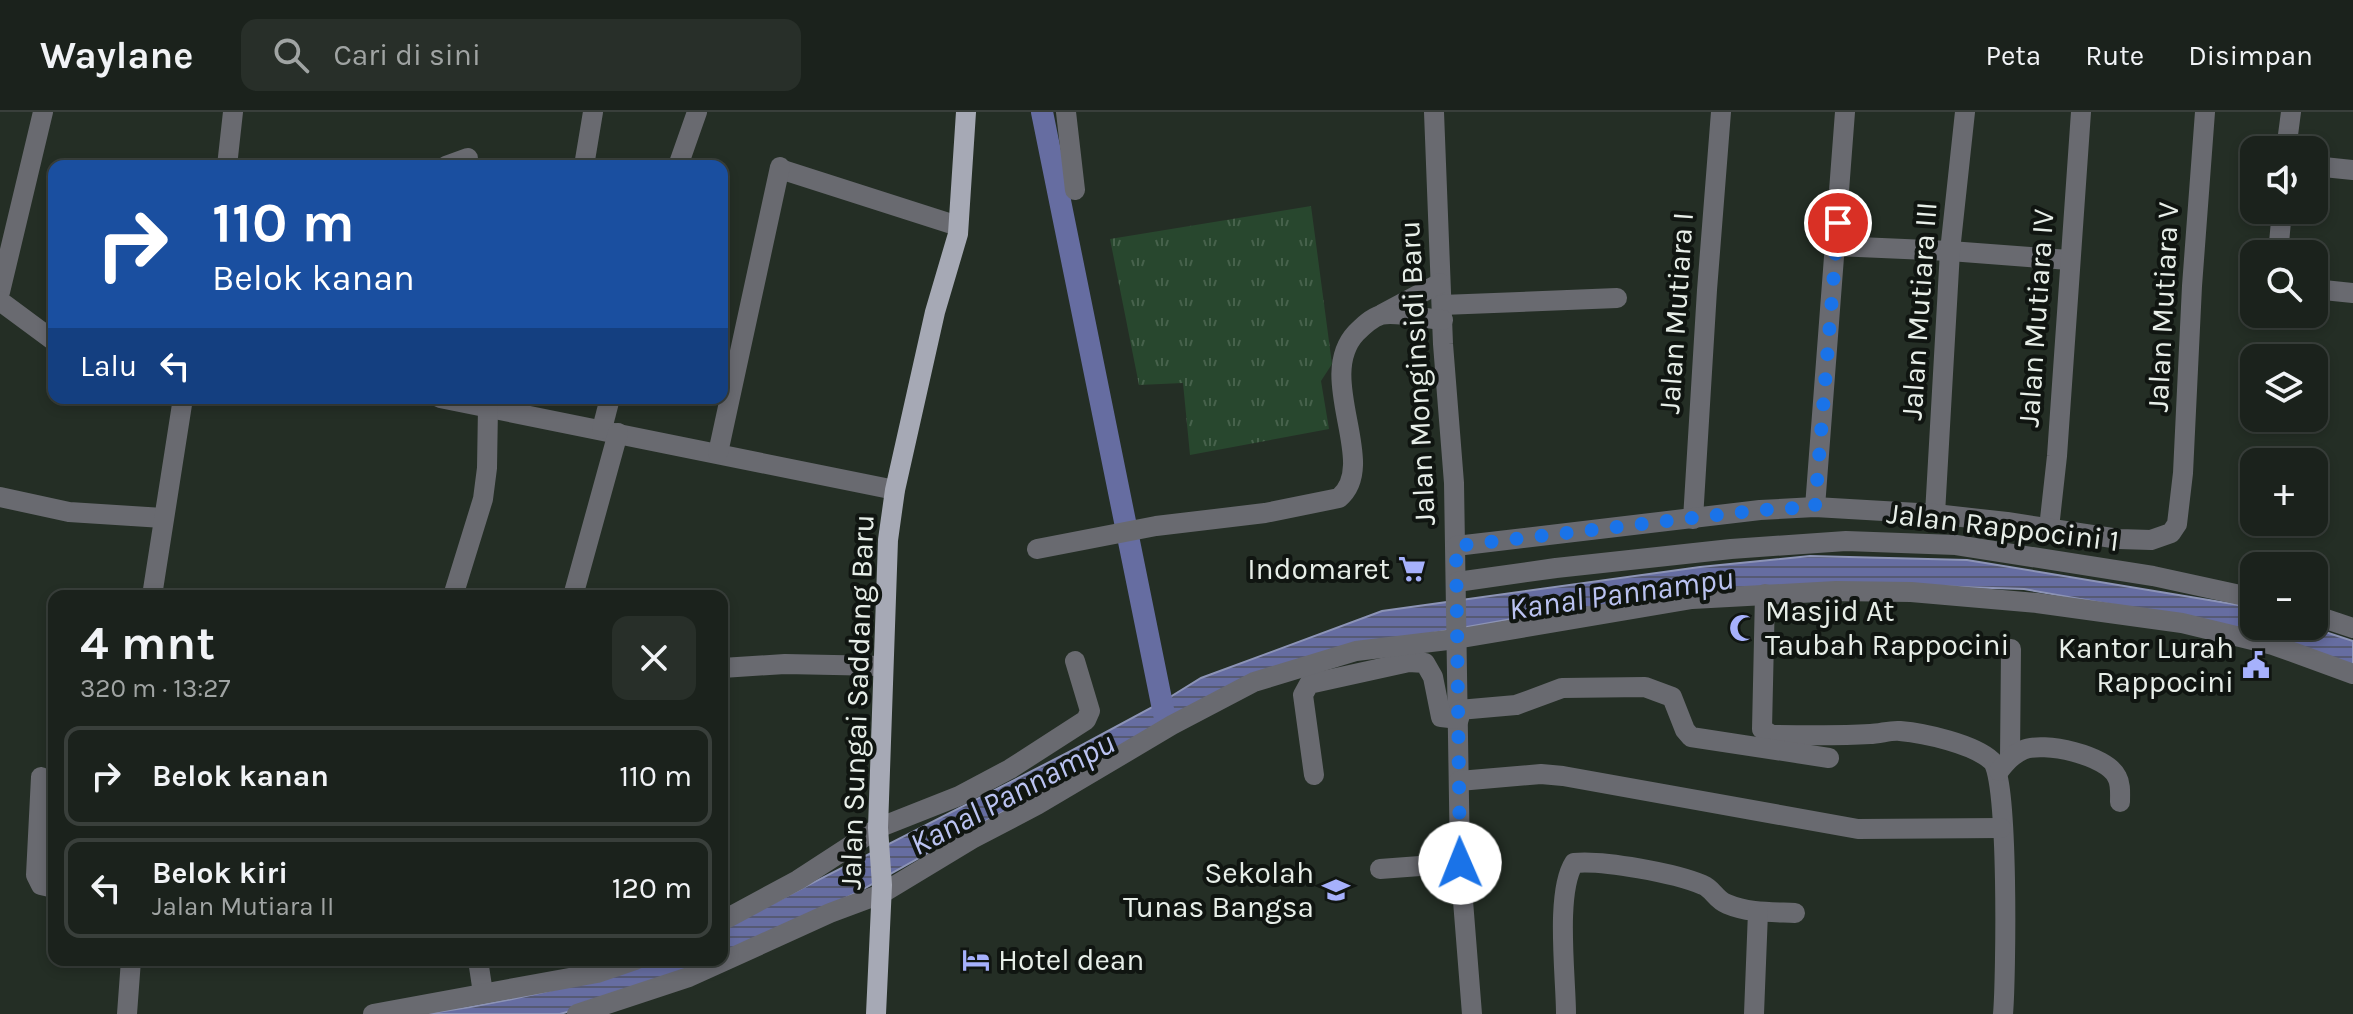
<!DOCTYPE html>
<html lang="id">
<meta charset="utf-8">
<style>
body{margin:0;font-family:Karla,sans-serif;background:#282f29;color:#f1f3f6;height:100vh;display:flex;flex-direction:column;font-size:30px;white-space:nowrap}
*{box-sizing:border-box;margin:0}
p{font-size:26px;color:#a0a4a3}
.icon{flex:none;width:44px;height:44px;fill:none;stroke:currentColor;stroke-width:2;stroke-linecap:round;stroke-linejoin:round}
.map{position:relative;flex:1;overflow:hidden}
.sheet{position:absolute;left:48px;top:478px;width:680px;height:376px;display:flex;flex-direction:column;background:#1b221c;border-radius:16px;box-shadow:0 4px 12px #0003,0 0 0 2px #393f3b}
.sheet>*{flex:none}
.top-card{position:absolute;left:48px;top:48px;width:680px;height:244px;border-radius:16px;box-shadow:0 4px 12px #0003,0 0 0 2px #393f3b;background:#1a4fa0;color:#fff;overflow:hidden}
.controls{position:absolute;left:2240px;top:24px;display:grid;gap:16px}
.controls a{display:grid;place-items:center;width:88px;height:88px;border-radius:16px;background:#1b221c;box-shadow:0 4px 12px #0003,0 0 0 2px #393f3b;font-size:40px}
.pin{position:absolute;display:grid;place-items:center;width:68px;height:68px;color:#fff;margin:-34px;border:4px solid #fff;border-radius:50%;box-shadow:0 2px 8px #0007}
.me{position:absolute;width:88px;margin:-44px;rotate:359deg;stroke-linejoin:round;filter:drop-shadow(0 0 6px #0008)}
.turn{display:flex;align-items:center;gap:28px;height:168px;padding:0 32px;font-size:36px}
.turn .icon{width:104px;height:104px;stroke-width:2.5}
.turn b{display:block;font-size:56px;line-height:68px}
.then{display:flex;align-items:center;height:76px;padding:0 32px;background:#0003;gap:16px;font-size:30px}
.round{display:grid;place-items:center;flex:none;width:84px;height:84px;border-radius:16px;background:#282f29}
.headline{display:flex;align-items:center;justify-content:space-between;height:136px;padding:0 32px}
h1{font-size:48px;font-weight:700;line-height:60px}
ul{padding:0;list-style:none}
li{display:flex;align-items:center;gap:24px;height:100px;margin:0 16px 12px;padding:0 16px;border:4px solid #393f3b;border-radius:16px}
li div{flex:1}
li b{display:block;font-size:30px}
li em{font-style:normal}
header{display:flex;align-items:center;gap:48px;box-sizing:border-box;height:112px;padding:0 40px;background:#1b221c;border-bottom:2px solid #393f3b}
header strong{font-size:38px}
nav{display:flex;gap:44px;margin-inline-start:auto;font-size:28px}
.search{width:560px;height:72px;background:#282f29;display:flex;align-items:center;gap:20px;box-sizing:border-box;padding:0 28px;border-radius:16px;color:#a0a4a3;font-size:30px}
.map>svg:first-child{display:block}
.grass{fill:url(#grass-tufts)}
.water{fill:url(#water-rules);stroke:#8d94b6;stroke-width:2}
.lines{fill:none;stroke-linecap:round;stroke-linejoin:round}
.canal{stroke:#666da1;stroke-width:22}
.minor{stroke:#696a70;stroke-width:20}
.major{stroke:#a6a9b5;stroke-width:20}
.route{stroke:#1a73e8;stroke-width:14;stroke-dasharray:0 25.2}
.labels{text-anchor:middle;stroke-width:8;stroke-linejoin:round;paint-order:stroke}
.street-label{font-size:30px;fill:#e7eee8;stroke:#101511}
.poi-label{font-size:30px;fill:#e7eee8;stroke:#101511;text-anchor:end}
.water-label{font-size:32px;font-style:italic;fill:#bbc3f2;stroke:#101511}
</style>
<header>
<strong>Waylane</strong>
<div class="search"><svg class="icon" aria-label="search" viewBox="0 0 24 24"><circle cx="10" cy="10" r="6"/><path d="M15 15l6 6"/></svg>Cari di sini</div>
<nav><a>Peta</a><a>Rute</a><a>Disimpan</a></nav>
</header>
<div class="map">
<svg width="2353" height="902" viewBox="0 0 2353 902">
<defs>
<pattern id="grass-tufts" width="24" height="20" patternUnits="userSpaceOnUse" patternTransform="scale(2)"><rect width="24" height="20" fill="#28472e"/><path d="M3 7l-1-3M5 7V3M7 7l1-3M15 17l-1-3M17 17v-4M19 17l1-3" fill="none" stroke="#47624c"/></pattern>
<pattern id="water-rules" width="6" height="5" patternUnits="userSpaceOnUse" patternTransform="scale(2)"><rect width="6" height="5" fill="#666da1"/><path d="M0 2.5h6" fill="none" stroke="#565a74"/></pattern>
</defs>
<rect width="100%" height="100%" fill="#242e25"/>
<polygon class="grass" points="1311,94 1332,252 1321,269 1329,317 1190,343 1183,271 1139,273 1110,127"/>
<g class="water">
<polygon points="1810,444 1967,448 2245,494 2254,497 2254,514 2307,514 2353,529 2353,554 2215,511 2024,477 1834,471 1709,479 1529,504 1360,534 1281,556 982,711 856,781 722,847 722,817 1069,640 1162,590 1201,566 1382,499 1700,455"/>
<path d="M 653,848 L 719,848 L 610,888 L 560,902 L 423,902 C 502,892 578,874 653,848 Z"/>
</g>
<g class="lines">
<polyline class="canal" points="1042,0 1164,602"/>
<g class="minor">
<polyline points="1066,0 1075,78"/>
<polyline points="1434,0 1443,232 1454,371 1460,751 1472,902"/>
<polyline points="2286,38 2291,0"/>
<polyline points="227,54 233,0"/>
<polyline points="446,54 468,46"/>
<polyline points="584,54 593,0"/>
<polyline points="678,54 697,0"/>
<polyline points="2314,54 2353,58"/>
<polyline points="780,57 958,114"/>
<polyline points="1836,134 1950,139 2069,148"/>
<polyline points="2278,142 2282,98"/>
<polyline points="2314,177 2353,181"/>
<polyline points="0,180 43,0"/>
<polyline points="0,189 54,229"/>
<polyline points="1442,193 1617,186"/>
<polyline points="1382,202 1440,171"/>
<polyline points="440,286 895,378"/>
<polyline points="602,317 610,286"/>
<polyline points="718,341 780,55"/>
<polyline points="0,385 69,400 163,406"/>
<polyline points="1815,395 1845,0"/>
<polyline points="1935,402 1950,139 1965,0"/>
<polyline points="1693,407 1707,178 1721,0"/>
<polyline points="2049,416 2057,344 2081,0"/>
<polyline points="1456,434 1760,398 1815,395 1935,402 2007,410 2119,427 2151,428 2171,421 2177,412 2183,361 2192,174 2205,0"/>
<path d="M 1037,437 L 1156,414 L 1265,401 L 1339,386 C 1380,352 1314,266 1356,221 C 1363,214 1371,206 1381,203 C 1394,199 1428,207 1443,208"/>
<polyline points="1457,470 1556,456 1731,437 1846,429 1956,433 2153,464 2254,486"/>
<path d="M 1765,482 L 1762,617 L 1772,623 C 1805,623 1837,624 1870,622 C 1880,622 1890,618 1900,619 C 1924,621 1974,632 1992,649 C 2009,664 2006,869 2003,902"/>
<polyline points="152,484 183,286"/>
<polyline points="453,484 483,387 487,356 488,295"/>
<polyline points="573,484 618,321"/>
<polyline points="2314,503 2353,516"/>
<polyline points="722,556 785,552 882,554"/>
<polyline points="1459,598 1516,593 1562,576 1645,575 1672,585 1685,618 1691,625 1829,646"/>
<polyline points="2010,645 2011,537"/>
<path d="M 1999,659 C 2006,650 2012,643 2023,638 C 2043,629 2107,643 2117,665 C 2121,672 2120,682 2120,690"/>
<polyline points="1314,663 1303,583 1309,572 1409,550 1425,551 1433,565 1441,605 1459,607"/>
<polyline points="41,665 36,763 41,773 54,776"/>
<polyline points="1459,669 1541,662 1563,664 1858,717 2001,716"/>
<polyline points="1380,757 1460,751"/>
<polyline points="722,809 798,768 878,716 959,684 1010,657 1086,608 1090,599 1075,549"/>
<polyline points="478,848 483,881"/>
<polyline points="127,902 131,848"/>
<polyline points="373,902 597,861 635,848"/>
<polyline points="577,902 689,865 830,801 881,782 972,727 1037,693 1172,613 1254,570 1356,539 1456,527 1692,487 1836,479 1911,480 2037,491 2182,511 2273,533 2353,562"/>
<path d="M 1566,902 C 1566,865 1555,781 1574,751 C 1603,748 1675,761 1703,773 C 1713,777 1716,788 1727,792 C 1748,801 1772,800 1795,801"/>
<polyline points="1754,902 1758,800"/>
</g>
<polyline class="major" points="876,902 882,773 878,716 888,428 895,378 935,200 958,122 966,0"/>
</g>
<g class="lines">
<polyline class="route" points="1460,751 1456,434 1760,398 1815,395 1838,111"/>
</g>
<defs>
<g id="supermarket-bare" transform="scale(2.16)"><path d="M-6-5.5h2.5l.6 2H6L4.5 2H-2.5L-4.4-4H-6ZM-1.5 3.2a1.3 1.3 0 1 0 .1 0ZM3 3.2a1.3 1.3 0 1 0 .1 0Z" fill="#a6b1fc" stroke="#101511" stroke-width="2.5" paint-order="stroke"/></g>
<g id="mosque-bare" transform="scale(2.16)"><path d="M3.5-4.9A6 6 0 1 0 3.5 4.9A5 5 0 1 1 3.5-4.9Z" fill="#a6b1fc" stroke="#101511" stroke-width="2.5" paint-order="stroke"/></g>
<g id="civic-bare" transform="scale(2.16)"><path d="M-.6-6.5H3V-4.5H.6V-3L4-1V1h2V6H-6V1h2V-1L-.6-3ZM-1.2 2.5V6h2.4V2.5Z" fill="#a6b1fc" stroke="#101511" stroke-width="2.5" paint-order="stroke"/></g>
<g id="school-bare" transform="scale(2.16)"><path d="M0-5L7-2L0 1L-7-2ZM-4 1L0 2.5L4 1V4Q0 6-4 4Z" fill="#a6b1fc" stroke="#101511" stroke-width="2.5" paint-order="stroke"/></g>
<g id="hotel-bare" transform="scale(2.16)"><path d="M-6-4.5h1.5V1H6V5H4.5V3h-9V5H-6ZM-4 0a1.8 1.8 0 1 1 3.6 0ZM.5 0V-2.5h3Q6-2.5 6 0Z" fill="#a6b1fc" stroke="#101511" stroke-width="2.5" paint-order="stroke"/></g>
</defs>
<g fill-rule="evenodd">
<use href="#supermarket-bare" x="1412" y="457"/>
<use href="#mosque-bare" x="1743" y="516"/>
<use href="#civic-bare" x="2256" y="553"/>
<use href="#school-bare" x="1336" y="778"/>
<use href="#hotel-bare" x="976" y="848"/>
</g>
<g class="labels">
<g class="street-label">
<text transform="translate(2163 195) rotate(-87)" y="10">Jalan Mutiara V</text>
<text transform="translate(1919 199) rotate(-86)" y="10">Jalan Mutiara III</text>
<text transform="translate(1676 201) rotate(-86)" y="10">Jalan Mutiara I</text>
<text transform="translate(2036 206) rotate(-86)" y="10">Jalan Mutiara IV</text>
<text transform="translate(1417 261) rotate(-93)" y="10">Jalan Monginsidi Baru</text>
<text transform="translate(2003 415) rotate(7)" y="10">Jalan Rappocini 1</text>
<text transform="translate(857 590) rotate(-88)" y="10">Jalan Sungai Saddang Baru</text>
</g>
<g class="poi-label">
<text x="1390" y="467">Indomaret</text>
<text x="1765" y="509" text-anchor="start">Masjid At<tspan x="1765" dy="34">Taubah Rappocini</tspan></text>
<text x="2234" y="546">Kantor Lurah<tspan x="2234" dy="34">Rappocini</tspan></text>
<text x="1314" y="771">Sekolah<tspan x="1314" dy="34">Tunas Bangsa</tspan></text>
<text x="998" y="858" text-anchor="start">Hotel dean</text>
</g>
<g class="water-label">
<text transform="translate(1621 481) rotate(-8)" y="11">Kanal Pannampu</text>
<text transform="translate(1012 681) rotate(-28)" y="11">Kanal Pannampu</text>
</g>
</g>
</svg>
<div class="controls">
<a><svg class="icon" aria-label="sound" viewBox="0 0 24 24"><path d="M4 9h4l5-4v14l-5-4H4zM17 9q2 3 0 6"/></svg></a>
<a><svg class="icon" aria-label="search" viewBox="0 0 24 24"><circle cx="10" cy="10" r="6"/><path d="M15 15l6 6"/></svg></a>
<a><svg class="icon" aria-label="layers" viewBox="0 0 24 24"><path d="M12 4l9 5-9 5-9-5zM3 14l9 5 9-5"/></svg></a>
<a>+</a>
<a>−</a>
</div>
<div class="pin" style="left:1838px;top:111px;background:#d93025"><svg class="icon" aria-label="arrive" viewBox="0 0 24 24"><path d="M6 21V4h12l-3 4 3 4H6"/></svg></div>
<svg class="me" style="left:1460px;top:751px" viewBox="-20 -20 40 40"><circle r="19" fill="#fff"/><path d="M0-13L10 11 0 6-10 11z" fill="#1a73e8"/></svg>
<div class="top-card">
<div class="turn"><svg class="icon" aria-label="right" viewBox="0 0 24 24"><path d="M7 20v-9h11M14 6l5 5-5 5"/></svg><div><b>110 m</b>Belok kanan</div></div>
<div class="then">Lalu<svg class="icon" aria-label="left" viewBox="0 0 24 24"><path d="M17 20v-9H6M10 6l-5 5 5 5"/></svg></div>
</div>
<section class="sheet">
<div class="headline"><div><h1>4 mnt</h1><p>320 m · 13:27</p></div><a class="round"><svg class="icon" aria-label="close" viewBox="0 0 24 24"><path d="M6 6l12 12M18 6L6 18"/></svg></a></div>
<ul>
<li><svg class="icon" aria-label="right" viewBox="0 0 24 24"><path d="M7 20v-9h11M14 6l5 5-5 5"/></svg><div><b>Belok kanan</b></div><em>110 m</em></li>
<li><svg class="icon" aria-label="left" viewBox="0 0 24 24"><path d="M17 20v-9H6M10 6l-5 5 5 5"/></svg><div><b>Belok kiri</b><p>Jalan Mutiara II</p></div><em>120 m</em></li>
</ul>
</section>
</div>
